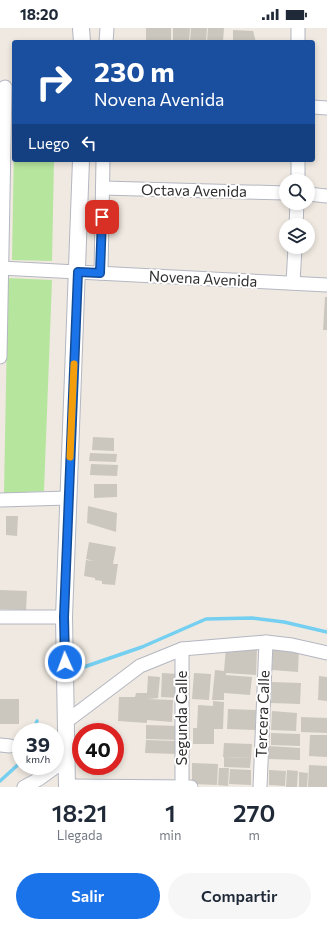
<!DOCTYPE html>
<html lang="es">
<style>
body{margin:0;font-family:Commissioner,sans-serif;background:#f6f6f7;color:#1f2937;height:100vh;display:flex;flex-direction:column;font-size:15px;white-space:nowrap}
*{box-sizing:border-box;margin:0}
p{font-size:13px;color:#747a83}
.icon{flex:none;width:22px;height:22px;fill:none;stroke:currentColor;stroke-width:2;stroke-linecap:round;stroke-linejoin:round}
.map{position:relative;height:759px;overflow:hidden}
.side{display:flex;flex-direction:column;background:#fff;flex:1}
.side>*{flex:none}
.hud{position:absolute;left:12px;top:12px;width:303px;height:122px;border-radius:4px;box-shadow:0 2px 6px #0003;background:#1a4fa0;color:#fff;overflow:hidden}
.buttons{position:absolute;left:279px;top:146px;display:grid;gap:8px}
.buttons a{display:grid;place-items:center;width:36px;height:36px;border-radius:50%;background:#fff;box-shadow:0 2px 6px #0003;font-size:20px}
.speed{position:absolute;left:12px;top:695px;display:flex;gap:8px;font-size:20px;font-weight:700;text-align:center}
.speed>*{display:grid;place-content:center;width:52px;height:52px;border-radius:50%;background:#fff;box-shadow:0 2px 6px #0003;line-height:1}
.speed small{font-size:10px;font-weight:400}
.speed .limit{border:6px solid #d22;background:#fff;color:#111}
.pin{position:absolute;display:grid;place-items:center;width:34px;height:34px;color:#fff;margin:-17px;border-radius:8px;box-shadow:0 2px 6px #0006}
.me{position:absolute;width:44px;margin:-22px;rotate:358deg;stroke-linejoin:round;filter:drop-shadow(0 0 3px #0008)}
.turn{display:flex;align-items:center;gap:14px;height:84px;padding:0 16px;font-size:18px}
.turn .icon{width:52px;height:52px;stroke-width:2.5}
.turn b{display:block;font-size:28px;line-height:34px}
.then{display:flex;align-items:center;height:38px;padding:0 16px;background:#0003;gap:8px;font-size:15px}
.eta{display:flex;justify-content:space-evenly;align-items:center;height:68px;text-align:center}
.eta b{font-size:24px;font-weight:600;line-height:28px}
.button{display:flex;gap:8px;margin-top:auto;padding:8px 16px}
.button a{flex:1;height:46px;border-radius:24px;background:#1a73e8;color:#fff;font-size:16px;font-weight:600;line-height:46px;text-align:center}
.button a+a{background:#f6f6f7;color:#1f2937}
.status{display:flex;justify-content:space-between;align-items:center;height:28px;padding:0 20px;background:#fff;direction:ltr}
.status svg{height:11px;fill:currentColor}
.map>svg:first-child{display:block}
.green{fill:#b6e59e}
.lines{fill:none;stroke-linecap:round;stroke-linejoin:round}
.stream{stroke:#75cff0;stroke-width:3.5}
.building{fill:#cbc7bf}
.minor-casing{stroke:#b4b7c1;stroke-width:15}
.tertiary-casing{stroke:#b4b7c1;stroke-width:18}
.minor{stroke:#fff;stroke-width:13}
.tertiary{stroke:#fff;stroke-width:16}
.route-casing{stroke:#114b97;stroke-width:10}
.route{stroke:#1a73e8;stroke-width:7}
.slow{stroke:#f59e0b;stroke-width:7}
.labels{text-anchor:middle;stroke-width:4;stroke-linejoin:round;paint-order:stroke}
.street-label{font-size:15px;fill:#2e2e2e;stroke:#fff}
</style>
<div class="status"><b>18:20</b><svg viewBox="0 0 49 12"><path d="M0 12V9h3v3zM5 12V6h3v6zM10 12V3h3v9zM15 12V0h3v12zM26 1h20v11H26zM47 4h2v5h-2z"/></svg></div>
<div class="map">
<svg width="327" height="759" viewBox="0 0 327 759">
<rect width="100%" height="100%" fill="#efe9e1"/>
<g class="green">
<polygon points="14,117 14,132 54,132 52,233 12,232"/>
<polygon points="8,250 52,252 44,463 4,465"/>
</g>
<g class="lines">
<g class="stream">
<polyline points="81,640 142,619 206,591 252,590 284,594 327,604"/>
<polyline points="33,704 37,693"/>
<polyline points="0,753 21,734"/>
</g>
</g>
<g class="building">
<rect x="146" y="0" width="25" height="14"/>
<polygon points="173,0 190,0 189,14 173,14"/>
<polygon points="191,0 207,0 206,14 190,14"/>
<polygon points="208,0 224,0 223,14 207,14"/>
<polygon points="233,2 253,3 256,14 233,14"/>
<polygon points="325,269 327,269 327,302 323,302"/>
<polygon points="93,409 114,410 114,423 92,422"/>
<polygon points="90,425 117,426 116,434 89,433"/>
<polygon points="91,436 118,437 117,448 90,447"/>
<polygon points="94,456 117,456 117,469 94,470"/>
<polygon points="88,478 117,485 116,504 87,495"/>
<polygon points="6,488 18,488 17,508 6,507"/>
<polygon points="89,514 116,519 113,536 118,536 115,557 102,556 102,553 95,552 95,550 84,548 86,532 94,533 86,531"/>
<polygon points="0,562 27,563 26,582 0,581"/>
<polygon points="273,618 299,620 298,644 272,642"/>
<polygon points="226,619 257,621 256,647 226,645 226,647 252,649 250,667 224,665 224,672 212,672 215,642 224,643"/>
<polygon points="162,645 179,646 178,670 161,669"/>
<polygon points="194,645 211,646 209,672 192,671"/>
<polygon points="148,648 160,649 158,670 148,671 173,672 172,694 147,692 147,695 118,693 119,669 135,669 136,665 147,665"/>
<polygon points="319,648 327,649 327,673 318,672"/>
<polygon points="272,654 301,655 300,676 271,675"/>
<rect x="0" y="671" width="19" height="25"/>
<polygon points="213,673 224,674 223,701 214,701 214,716 193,716 193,700 197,700 198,677 213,678"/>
<polygon points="228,681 256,682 255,702 227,701"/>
<polygon points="272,683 297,685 296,703 271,702"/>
<polygon points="301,689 327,690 327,705 301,704"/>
<polygon points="146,697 178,698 178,712 146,711"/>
<polygon points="271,705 300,706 300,718 271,717"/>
<polygon points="310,707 327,707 327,729 309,728"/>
<polygon points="146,712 177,713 177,726 145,725"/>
<polygon points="224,715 252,716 251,730 223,729"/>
<polygon points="269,718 300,720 300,732 269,731"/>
<polygon points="224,729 251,730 250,740 224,739"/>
<polygon points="192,735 218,736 217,757 192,756"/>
<polygon points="309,737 327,738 327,759 308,759"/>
<polygon points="219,740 229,740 228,758 218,757"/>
<polygon points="230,741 251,742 251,757 229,756"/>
<polygon points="269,742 286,743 285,758 269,757"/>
<polygon points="287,742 298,743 297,759 286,759"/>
<polygon points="299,744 308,745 307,759 299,759"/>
</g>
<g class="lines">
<g class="minor-casing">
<g id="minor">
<polyline points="298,0 298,14"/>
<polyline points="106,14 107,0"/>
<polyline points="313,79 327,80"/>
<polyline points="298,153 298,132"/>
<polyline points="103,160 286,165"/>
<polyline points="308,166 327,168"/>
<polyline points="296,197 297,175"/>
<polyline points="0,240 327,257"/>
<polyline points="101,245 103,132"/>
<polyline points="293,255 295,219"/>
<polyline points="0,329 5,59"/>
<polyline points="0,472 68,470"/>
<polyline points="0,589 64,589"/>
<polyline points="182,621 182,758"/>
<polyline points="67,693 140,638 182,621 266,614 292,617 327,625"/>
<polyline points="0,717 10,718"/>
<polyline points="67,758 191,759"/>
<polyline points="24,759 39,751 68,730"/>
<polyline points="260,759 266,614"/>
</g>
</g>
<g class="tertiary-casing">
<g id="tertiary">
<polyline points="81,0 82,14"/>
<polyline points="67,759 64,589 81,132"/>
</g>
</g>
<use href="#minor" class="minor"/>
<use href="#tertiary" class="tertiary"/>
</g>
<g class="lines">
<g class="route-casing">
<polyline id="route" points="65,634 64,589 78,244 100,245 102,189"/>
</g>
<use href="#route" class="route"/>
<polyline class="slow" points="70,429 74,336"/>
</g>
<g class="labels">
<g class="street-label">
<text transform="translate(194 163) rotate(1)" y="5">Octava Avenida</text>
<text transform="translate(203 251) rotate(3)" y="5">Novena Avenida</text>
<text transform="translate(263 686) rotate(-88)" y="5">Tercera Calle</text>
<text transform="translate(182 690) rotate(-90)" y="5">Segunda Calle</text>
</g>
</g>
</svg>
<div class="buttons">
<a><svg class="icon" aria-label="search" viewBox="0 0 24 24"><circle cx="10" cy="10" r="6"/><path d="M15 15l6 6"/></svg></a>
<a><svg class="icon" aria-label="layers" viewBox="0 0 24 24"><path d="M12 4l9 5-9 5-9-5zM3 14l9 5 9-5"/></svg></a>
</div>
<div class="speed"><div>39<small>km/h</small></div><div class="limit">40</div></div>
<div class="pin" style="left:102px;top:189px;background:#d93025"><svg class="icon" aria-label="arrive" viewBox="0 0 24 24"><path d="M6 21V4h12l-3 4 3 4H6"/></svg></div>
<svg class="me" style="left:65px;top:634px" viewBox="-20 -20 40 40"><circle r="17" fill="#1a73e8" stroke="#fff" stroke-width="3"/><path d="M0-11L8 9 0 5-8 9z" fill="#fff"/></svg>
<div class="hud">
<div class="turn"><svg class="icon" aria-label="right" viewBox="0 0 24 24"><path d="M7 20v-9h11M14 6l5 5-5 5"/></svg><div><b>230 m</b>Novena Avenida</div></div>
<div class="then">Luego<svg class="icon" aria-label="left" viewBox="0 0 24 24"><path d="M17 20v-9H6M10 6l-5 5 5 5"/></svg></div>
</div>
</div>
<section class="side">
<div class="eta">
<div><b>18:21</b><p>Llegada</p></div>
<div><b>1</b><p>min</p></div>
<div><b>270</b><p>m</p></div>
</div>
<div class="button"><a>Salir</a><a>Compartir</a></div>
</section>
